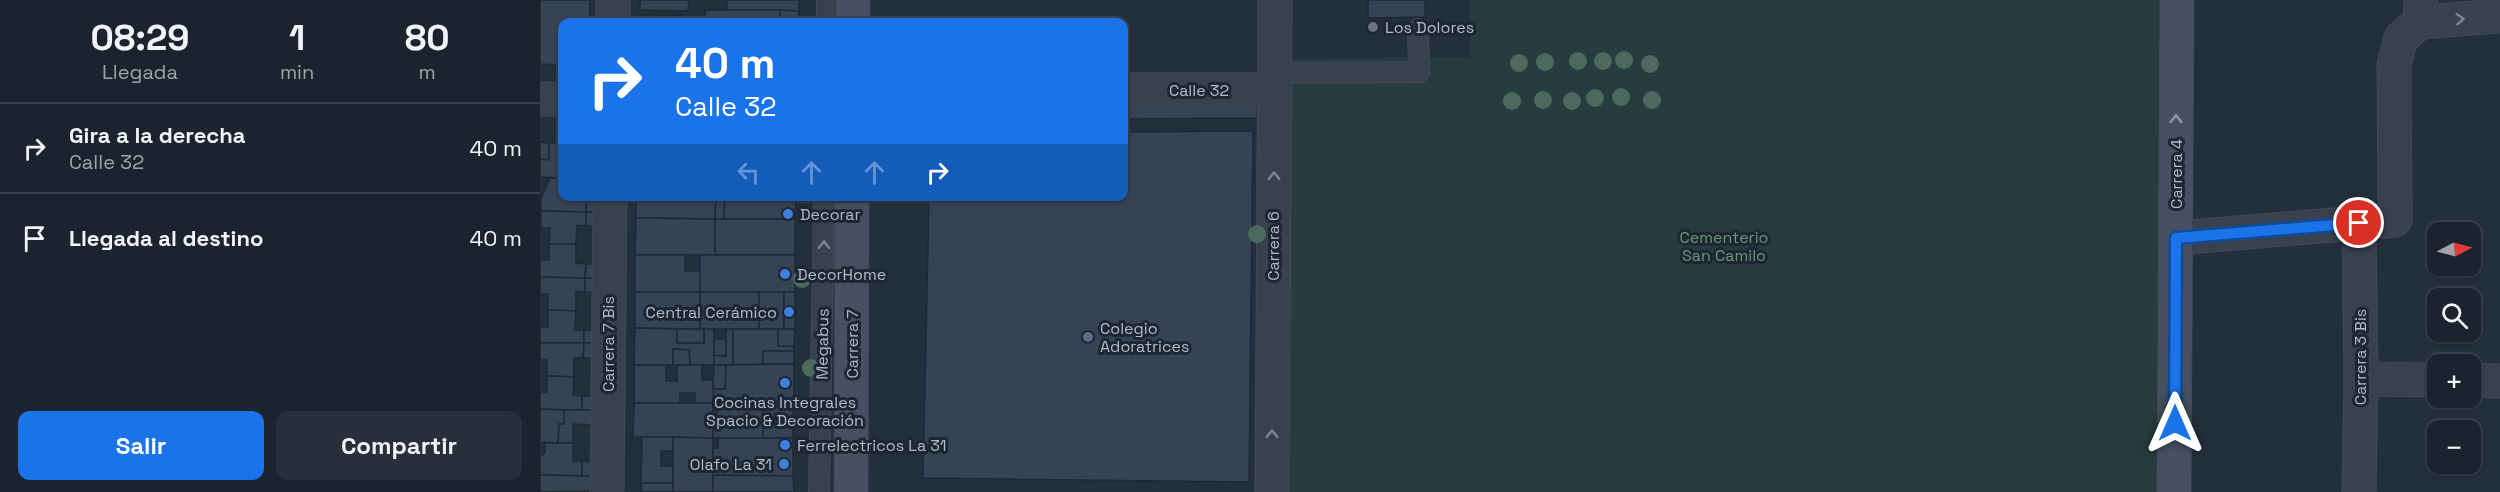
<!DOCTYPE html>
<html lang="es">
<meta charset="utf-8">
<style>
body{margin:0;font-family:"Space Grotesk",sans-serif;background:#282f3a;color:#f1f3f6;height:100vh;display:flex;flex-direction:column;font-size:22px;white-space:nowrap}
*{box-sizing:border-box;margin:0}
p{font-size:20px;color:#a0a4aa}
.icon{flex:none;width:33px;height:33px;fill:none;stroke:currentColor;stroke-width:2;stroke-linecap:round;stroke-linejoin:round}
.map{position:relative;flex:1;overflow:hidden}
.panel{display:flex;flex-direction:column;background:#1b232e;width:540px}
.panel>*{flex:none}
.guide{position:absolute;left:18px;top:18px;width:570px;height:183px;border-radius:12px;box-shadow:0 2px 4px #0004,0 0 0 2px #39404a;background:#1a73e8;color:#fff;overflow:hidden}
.needle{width:39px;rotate:84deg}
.controls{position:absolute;left:1887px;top:222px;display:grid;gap:12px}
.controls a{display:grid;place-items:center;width:54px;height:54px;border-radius:12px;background:#1b232e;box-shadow:0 2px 4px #0004,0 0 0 2px #39404a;font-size:30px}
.pin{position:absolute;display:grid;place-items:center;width:51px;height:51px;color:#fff;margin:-26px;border:3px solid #fff;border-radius:50%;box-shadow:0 2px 6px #0007}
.me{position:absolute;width:66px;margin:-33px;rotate:0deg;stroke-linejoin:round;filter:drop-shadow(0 0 4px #0008)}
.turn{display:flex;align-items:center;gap:21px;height:126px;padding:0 18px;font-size:27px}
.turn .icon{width:78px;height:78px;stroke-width:2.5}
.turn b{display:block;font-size:42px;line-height:51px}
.lanes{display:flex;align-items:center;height:57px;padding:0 18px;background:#0003;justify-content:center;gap:30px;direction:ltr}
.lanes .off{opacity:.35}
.eta{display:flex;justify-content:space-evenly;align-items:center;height:102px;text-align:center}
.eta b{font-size:36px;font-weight:600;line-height:42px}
.action{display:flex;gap:12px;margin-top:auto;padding:12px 18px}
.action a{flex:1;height:69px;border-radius:12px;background:#1a73e8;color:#fff;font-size:24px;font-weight:600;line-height:69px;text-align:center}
.action a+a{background:#282f3a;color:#f1f3f6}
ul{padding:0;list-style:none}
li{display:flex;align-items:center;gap:18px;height:90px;padding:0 18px;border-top:2px solid #39404a}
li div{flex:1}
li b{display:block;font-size:22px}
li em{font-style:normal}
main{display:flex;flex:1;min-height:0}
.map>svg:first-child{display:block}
.green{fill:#263c3f}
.building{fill:#364354;stroke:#1f2835;stroke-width:1.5}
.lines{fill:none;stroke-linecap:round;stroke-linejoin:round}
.service-casing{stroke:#414a57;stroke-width:22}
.minor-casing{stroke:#414a57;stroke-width:35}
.secondary-casing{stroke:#414a57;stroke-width:35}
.service{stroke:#38414e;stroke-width:20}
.minor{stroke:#38414e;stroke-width:33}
.secondary{stroke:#465061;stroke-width:33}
.tree{fill:#4b6a5d}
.oneway{stroke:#7c8592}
.oneway2{stroke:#8e96a5}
.route-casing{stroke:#114b97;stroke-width:15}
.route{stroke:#1a73e8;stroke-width:10}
.worship-dot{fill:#6b7280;stroke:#1d2633;stroke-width:2}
.shop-dot{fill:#3f7fe0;stroke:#1d2633;stroke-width:2}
.service-dot{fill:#5c6f8a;stroke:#1d2633;stroke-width:2}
.labels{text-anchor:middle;stroke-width:6;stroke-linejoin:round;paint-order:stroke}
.poi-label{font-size:16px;fill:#b4bcc9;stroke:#1d2633;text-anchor:start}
.street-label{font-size:16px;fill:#b4bcc9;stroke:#1d2633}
.park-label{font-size:16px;fill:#6b9a76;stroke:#1d2633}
</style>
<main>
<section class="panel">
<div class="eta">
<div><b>08:29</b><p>Llegada</p></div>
<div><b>1</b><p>min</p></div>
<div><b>80</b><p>m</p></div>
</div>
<ul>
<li><svg class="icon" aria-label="right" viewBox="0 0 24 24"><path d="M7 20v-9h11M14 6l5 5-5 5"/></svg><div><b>Gira a la derecha</b><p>Calle 32</p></div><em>40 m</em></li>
<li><svg class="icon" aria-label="arrive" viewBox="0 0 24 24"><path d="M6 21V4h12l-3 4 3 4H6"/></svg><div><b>Llegada al destino</b></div><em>40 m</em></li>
</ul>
<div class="action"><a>Salir</a><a>Compartir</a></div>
</section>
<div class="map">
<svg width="1960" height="492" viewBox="0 0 1960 492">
<rect width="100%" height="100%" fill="#242f3e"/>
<polygon class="green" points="930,0 1637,0 1634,492 732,492 735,60 930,57"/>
<g class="building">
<polygon points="0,0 50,0 50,22 22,22 22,65 0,64"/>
<polygon points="100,0 149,0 148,11 100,10"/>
<rect x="187" y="0" width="72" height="11"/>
<polygon points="828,0 885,0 885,17 828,18"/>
<polygon points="165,10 240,10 240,22 165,21"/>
<polygon points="240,10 259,11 259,22 240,22"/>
<polygon points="100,16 140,16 140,22 99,22"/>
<polygon points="717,98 717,118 584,119 584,99"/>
<polygon points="713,131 709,482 383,478 389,196 584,196 584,132"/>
<polygon points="0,142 9,143 9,160 0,159"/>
<polygon points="9,143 22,143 22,178 0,177 0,159 9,160"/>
<polygon points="10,178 22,178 22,196 47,198 46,212 1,211 1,199"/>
<polygon points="96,196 176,196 175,219 96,218"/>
<polygon points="176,196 185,196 184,219 175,219"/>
<polygon points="185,196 256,196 255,219 184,219"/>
<polygon points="47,198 56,198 56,212 46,212"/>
<polygon points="1,211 46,212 46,226 37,225 36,244 9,244 10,228 1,228"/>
<rect x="46" y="212" width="10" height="14"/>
<polygon points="96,218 175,219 175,255 95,255"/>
<rect x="175" y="219" width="80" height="36"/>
<polygon points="9,244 36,244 36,263 46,264 45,278 0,277 0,260 9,260"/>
<polygon points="95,255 145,255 145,271 161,271 160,292 95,292"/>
<rect x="160" y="255" width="95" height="37"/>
<polygon points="46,264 55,264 54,278 45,278"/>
<polygon points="0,277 45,278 45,292 36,291 36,311 8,310 8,294 0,294"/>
<polygon points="45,278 54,278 54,293 45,292"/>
<polygon points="95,292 160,292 160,329 95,328"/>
<rect x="160" y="292" width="59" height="37"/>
<rect x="219" y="292" width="25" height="37"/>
<rect x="244" y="292" width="11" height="37"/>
<polygon points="8,310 36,311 35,330 44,330 44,343 0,343 0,327 8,327"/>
<polygon points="95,328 137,329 137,343 164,343 164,329 174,329 174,365 150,365 149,350 133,349 133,365 94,365"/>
<rect x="137" y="329" width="27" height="14"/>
<polygon points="186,329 193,329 193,365 174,365 174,355 186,356"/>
<polygon points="193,329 238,329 238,346 254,346 254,351 223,351 223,364 193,365"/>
<polygon points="238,329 255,329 254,346 238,346"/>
<polygon points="44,330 53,331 53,343 44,343"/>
<polygon points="174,339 186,339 186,356 174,355"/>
<polygon points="0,343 44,343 43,358 34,358 34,377 7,376 7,360 0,360"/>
<polygon points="44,343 53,343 53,358 43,358"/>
<polygon points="133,349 149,350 150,365 133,365"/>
<rect x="223" y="351" width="31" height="13"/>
<polygon points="254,364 254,403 173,403 173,389 185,389 186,365"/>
<polygon points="94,365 126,365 126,381 137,381 137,365 162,365 162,380 174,380 173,403 155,403 155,393 140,393 140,403 94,403"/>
<polygon points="174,365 186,365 185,389 173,389"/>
<polygon points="7,376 34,377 33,395 42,396 42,410 0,409 0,392 7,392"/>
<rect x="42" y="396" width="10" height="14"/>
<polygon points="94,403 173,403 173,438 93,437"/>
<polygon points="177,403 223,403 223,419 253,418 253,424 223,424 223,438 173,438 173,416 177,416"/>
<polygon points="223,403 254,403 253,418 223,419"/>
<polygon points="0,409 24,410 24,424 19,424 18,443 0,442"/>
<polygon points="24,410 52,410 52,425 33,424 33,443 18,443 19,424 24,424"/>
<rect x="223" y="424" width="30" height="14"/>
<polygon points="102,437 133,437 133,451 121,451 121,466 133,466 133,483 101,483"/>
<polygon points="133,437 173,438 173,492 133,492"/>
<polygon points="178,438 253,438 253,476 173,475 173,448 178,448"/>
<polygon points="5,443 33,443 33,462 42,461 42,476 0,475 0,456 5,453"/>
<polygon points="42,461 51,462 51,476 42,476"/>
<polygon points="0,475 51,476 51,491 0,492"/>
<polygon points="173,475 253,476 254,492 173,492"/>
<polygon points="101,483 133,483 133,492 102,492"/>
</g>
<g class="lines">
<g class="service-casing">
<g id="service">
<polyline points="287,22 287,0"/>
<polyline points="734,73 879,72 878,29"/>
<polyline points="279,492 284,196"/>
</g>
</g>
<g class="minor-casing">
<g id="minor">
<polyline points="73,22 73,0"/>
<polyline points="1880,22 1960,16"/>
<polyline points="584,90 735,90"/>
<polyline points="0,99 22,99"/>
<polyline points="1636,238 1855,220 1854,64 1861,38 1880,22 1881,0"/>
<polyline points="1821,379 1898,380"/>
<polyline points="1930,380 1960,381"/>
<polyline points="67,492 70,196"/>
<polyline points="732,492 735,0"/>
<polyline points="1819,492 1821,379 1819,223"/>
</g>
</g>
<g class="secondary-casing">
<g id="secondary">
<polyline points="313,0 313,22"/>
<polyline points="311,492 312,196"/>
<polyline points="1634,492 1637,0"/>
</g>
</g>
<use href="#service" class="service"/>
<use href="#minor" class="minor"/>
<use href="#secondary" class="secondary"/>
</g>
<g class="tree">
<circle cx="1084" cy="60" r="9"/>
<circle cx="1038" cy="61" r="9"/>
<circle cx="1063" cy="61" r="9"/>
<circle cx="1005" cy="62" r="9"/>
<circle cx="979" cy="63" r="9"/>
<circle cx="1110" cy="64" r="9"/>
<circle cx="1081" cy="97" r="9"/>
<circle cx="1055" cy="98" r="9"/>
<circle cx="1003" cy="100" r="9"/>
<circle cx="1112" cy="100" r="9"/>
<circle cx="972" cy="101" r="9"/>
<circle cx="1032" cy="101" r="9"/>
<circle cx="717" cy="234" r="9"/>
<circle cx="262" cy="279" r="9"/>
<circle cx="271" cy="368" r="9"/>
</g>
<defs><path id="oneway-chevron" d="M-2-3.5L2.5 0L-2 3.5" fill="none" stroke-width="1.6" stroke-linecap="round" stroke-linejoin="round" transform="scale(1.5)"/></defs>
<g class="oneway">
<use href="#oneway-chevron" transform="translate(1920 19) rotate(-4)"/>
<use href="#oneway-chevron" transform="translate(734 176) rotate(-90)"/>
<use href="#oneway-chevron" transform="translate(284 245) rotate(-89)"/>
<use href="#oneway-chevron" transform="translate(732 434) rotate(-90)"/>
</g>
<use class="oneway2" href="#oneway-chevron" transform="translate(1636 119) rotate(-90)"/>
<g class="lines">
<g class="route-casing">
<polyline id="route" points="1635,423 1636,238 1819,223"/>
</g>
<use href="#route" class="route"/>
</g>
<circle class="worship-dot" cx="833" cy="27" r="6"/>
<g class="shop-dot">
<circle cx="248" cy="214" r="6"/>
<circle cx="245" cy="274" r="6"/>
<circle cx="249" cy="312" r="6"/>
<circle cx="245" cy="383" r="6"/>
<circle cx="245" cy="445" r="6"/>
<circle cx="244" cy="464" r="6"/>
</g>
<circle class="service-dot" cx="548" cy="337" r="6"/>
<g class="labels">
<g class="poi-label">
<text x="845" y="33">Los Dolores</text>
<text x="260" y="220">Decorar</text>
<text x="257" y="280">DecorHome</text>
<text x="237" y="318" text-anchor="end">Central Cerámico</text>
<text x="560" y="334">Colegio<tspan x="560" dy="18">Adoratrices</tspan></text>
<text x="245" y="408" text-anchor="middle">Cocinas Integrales<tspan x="245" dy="18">Spacio &amp; Decoración</tspan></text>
<text x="257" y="451">Ferrelectricos La 31</text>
<text x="232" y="470" text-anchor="end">Olafo La 31</text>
</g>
<g class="street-label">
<text x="659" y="96">Calle 32</text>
<text transform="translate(1636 174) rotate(-90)" y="6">Carrera 4</text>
<text transform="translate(733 246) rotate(-90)" y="6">Carrera 6</text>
<text transform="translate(68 344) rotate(-90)" y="6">Carrera 7 Bis</text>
<text transform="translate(282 344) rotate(-89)" y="6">Megabus</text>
<text transform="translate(312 344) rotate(-90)" y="6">Carrera 7</text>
<text transform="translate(1820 357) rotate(-90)" y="6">Carrera 3 Bis</text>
</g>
<g class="park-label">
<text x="1184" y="243">Cementerio<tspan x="1184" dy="18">San Camilo</tspan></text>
</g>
</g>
</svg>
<div class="controls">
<a><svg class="needle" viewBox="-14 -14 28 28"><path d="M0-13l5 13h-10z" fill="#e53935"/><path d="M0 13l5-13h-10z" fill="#a0a4aa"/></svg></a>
<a><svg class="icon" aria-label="search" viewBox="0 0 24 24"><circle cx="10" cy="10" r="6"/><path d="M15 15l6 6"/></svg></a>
<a>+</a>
<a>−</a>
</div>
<div class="pin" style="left:1819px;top:223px;background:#d93025"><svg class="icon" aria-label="arrive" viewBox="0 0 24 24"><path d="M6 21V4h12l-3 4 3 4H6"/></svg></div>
<svg class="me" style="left:1635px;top:423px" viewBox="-20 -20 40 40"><path d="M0-17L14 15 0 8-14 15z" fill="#1a73e8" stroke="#fff" stroke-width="4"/></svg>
<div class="guide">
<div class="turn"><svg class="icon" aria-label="right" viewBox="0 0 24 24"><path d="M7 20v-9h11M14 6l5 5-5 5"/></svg><div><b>40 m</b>Calle 32</div></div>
<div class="lanes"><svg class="icon off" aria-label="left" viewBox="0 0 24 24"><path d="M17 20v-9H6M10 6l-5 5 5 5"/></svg><svg class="icon off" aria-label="ahead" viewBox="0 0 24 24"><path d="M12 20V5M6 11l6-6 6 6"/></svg><svg class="icon off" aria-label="ahead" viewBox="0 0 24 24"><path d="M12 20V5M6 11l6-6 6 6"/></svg><svg class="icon" aria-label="right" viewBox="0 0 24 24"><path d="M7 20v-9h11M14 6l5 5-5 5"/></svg></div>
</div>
</div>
</main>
